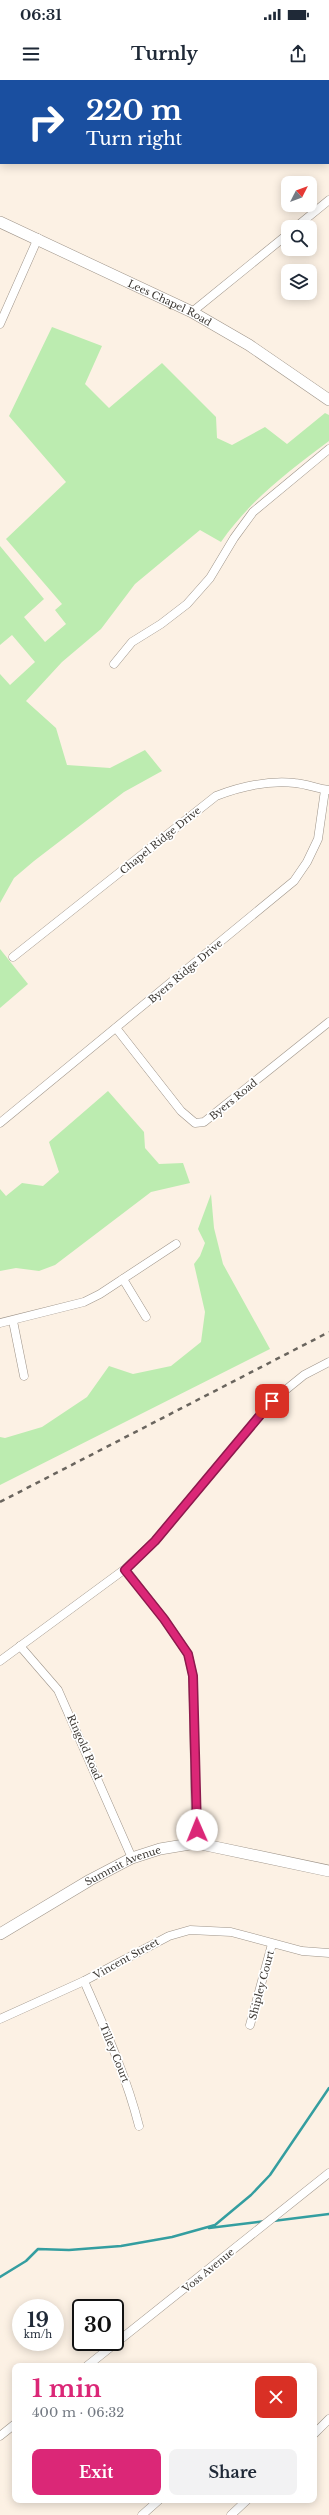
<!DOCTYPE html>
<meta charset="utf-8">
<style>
body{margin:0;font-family:"Libre Baskerville",serif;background:#f2f2f3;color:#1f2937;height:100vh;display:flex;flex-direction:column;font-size:15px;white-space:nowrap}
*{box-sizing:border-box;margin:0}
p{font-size:13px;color:#747a83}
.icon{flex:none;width:22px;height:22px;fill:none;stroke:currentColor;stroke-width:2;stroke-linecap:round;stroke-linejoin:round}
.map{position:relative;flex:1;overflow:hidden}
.panel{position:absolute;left:12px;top:2283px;width:305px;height:140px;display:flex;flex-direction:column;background:#fff;border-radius:8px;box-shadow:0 2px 10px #0003}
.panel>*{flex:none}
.hud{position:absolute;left:0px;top:0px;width:329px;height:84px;box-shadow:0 2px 10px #0003;background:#1a4fa0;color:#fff;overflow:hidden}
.needle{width:26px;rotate:48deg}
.controls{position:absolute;left:281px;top:96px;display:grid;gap:8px}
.controls a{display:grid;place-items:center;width:36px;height:36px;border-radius:8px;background:#fff;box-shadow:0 2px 10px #0003;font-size:20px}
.speed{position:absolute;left:12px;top:2219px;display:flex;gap:8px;font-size:20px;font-weight:700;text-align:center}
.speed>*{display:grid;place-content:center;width:52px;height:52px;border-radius:50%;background:#fff;box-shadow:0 2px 10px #0003;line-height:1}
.speed small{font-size:10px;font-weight:400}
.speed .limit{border:2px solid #111;border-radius:6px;background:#fff;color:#111}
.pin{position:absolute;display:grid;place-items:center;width:34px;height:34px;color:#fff;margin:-17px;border-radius:8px;box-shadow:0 2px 6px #0006}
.me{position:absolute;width:44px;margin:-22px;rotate:359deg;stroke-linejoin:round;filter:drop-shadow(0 0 3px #0008)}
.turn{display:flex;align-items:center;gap:14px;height:84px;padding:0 20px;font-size:18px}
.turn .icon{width:52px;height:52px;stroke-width:2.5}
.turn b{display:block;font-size:28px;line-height:34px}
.round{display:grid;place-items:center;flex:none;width:42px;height:42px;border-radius:8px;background:#f2f2f3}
.overview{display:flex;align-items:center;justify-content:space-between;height:68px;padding:0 20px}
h1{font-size:24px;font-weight:700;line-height:30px;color:#db2777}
.cta{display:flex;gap:8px;margin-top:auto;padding:8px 20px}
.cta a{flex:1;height:46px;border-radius:8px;background:#db2777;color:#fff;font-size:16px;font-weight:700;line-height:46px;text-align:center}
.cta a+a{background:#f2f2f3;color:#1f2937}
.status{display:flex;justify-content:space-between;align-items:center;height:28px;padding:0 20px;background:#fff;direction:ltr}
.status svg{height:11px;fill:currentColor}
header{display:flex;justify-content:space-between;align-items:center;height:52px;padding:0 20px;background:#fff;font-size:18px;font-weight:700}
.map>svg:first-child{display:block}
.green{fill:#bcecb0}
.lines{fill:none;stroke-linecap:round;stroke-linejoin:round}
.stream{stroke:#349ea0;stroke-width:2.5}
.street-casing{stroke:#9e9489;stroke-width:9}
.secondary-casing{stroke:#9e9489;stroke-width:12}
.street{stroke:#fff;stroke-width:8}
.secondary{stroke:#fff;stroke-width:11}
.rail{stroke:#6a655e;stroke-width:2.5;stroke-dasharray:5 5;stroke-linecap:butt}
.route-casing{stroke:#8e194d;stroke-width:10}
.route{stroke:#db2777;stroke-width:7}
.labels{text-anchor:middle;stroke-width:3.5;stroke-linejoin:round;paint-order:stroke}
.street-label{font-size:10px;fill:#3d3934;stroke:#fff}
</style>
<div class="status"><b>06:31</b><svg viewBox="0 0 49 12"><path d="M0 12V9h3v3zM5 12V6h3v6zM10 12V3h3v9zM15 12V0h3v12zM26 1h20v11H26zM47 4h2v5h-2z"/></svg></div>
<header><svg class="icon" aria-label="menu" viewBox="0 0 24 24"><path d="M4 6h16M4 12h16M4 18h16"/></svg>Turnly<svg class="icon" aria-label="share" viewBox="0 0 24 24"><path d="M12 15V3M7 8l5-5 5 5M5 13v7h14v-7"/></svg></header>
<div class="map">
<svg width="329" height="2435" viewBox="0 0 329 2435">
<rect width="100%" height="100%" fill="#fcf1e4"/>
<g class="green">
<path d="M 52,247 L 102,266 L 85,304 L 109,328 L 162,283 L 216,337 L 217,358 L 232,365 L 265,347 L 287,364 L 325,333 L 329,335 L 329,361 C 288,392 251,419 221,462 L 200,450 L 135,504 L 101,549 L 62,582 L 26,621 L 56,648 L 67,685 L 110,688 L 145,670 L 162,691 L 124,712 L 34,781 L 14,798 L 0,823 L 0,594 L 10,605 L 35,582 L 12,555 L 0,565 L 0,466 L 44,519 L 24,537 L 45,562 L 66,544 L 55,530 L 62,524 L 6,459 L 66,402 L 9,336 Z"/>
<polygon points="0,869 28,904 0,928"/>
<polygon points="108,1011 144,1052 145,1068 159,1084 183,1083 190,1103 151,1112 55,1185 39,1191 16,1188 0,1191 0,1109 6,1116 22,1103 43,1106 59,1092 49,1062"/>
<polygon points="211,1114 214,1148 223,1184 270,1269 0,1405 0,1357 5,1358 42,1347 87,1317 109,1286 133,1294 171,1286 201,1262 205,1232 194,1184 200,1176 205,1163 198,1149"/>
</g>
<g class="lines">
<g class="stream">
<polyline points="273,2141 329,2134"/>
<polyline points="209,2148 266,2141"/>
<polyline points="0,2197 26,2181 38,2169 69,2170 121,2166 172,2157 215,2145 251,2115 270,2095 329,2008"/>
</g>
<g class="street-casing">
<g id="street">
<polyline points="296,147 329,120"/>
<polyline points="192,232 288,154"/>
<polyline points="0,244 38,158"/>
<polyline points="114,584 132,562 161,544 187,524 210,498 234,458 253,432 329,369"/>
<path d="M 13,877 L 216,716 C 242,706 267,700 295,703 C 307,704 318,709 329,710"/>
<polyline points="116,948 181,1031 195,1043 204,1042 329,942"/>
<polyline points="0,1043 294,801 307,782 318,759 325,710"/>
<polyline points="123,1199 146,1237"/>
<polyline points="13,1241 24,1296"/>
<polyline points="0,1243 84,1222 100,1214 176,1164"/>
<polyline points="125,1489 164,1539 188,1574 193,1596 196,1763"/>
<polyline points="20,1566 58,1610 132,1778"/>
<polyline points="0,1581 125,1489 155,1461 272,1321 304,1295 329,1282"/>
<path d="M 84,1901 C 105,1949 126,1995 139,2046"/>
<polyline points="0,1939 84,1901 169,1856 190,1850 231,1852 302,1871 329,1873"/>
<polyline points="250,1945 272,1864"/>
<polyline points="87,2286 329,2093"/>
<polyline points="314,2354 329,2339"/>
<polyline points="0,2356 15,2344"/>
<polyline points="142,2435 159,2420"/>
<polyline points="231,2435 247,2420"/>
</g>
</g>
<g class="secondary-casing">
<g id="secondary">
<path id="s1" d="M 0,142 L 192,232 L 249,265 L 329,320"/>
<path id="s2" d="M 0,1854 L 90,1800 L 132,1778 L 160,1769 L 196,1763 L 329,1791"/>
</g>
</g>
<use href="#street" class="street"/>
<use href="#secondary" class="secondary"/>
<polyline class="rail" points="0,1422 329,1252"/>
</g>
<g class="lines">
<g class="route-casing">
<polyline id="route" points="197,1750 193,1596 188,1574 164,1539 125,1490 155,1461 272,1321"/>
</g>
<use href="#route" class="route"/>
</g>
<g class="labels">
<g class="street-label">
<text dy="4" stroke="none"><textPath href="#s1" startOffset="188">Lees Chapel Road</textPath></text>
<text transform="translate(160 760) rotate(-39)" y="4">Chapel Ridge Drive</text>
<text transform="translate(185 891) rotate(-40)" y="4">Byers Ridge Drive</text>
<text transform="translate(233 1019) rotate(-39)" y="4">Byers Road</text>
<text transform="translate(85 1667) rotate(66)" y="4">Ringold Road</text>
<text dy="4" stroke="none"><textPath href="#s2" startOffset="141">Summit Avenue</textPath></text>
<text transform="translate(126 1878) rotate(-29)" y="4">Vincent Street</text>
<text transform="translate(261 1905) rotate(-75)" y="4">Shipley Court</text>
<text transform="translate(115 1973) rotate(68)" y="4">Tilley Court</text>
<text transform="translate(208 2190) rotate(-39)" y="4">Voss Avenue</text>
</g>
</g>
</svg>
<div class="controls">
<a><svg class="needle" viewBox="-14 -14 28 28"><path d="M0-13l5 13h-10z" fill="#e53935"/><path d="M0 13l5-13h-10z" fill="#747a83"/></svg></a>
<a><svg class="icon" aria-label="search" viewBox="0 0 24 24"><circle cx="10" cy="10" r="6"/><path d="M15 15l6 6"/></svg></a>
<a><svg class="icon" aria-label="layers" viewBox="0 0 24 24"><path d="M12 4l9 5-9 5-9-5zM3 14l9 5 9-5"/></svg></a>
</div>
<div class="speed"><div>19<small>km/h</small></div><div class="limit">30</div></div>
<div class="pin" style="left:272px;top:1321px;background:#d93025"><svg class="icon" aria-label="arrive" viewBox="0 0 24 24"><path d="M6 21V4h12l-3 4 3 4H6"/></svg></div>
<svg class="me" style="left:197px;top:1750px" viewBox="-20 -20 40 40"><circle r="19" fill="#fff"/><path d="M0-13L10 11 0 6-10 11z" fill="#db2777"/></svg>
<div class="hud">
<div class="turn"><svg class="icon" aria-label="right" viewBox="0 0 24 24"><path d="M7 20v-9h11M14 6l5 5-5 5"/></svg><div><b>220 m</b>Turn right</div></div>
</div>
<section class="panel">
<div class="overview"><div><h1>1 min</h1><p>400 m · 06:32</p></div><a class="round" style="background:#d93025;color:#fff"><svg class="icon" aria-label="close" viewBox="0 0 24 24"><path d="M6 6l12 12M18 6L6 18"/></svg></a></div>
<div class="cta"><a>Exit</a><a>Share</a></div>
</section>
</div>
